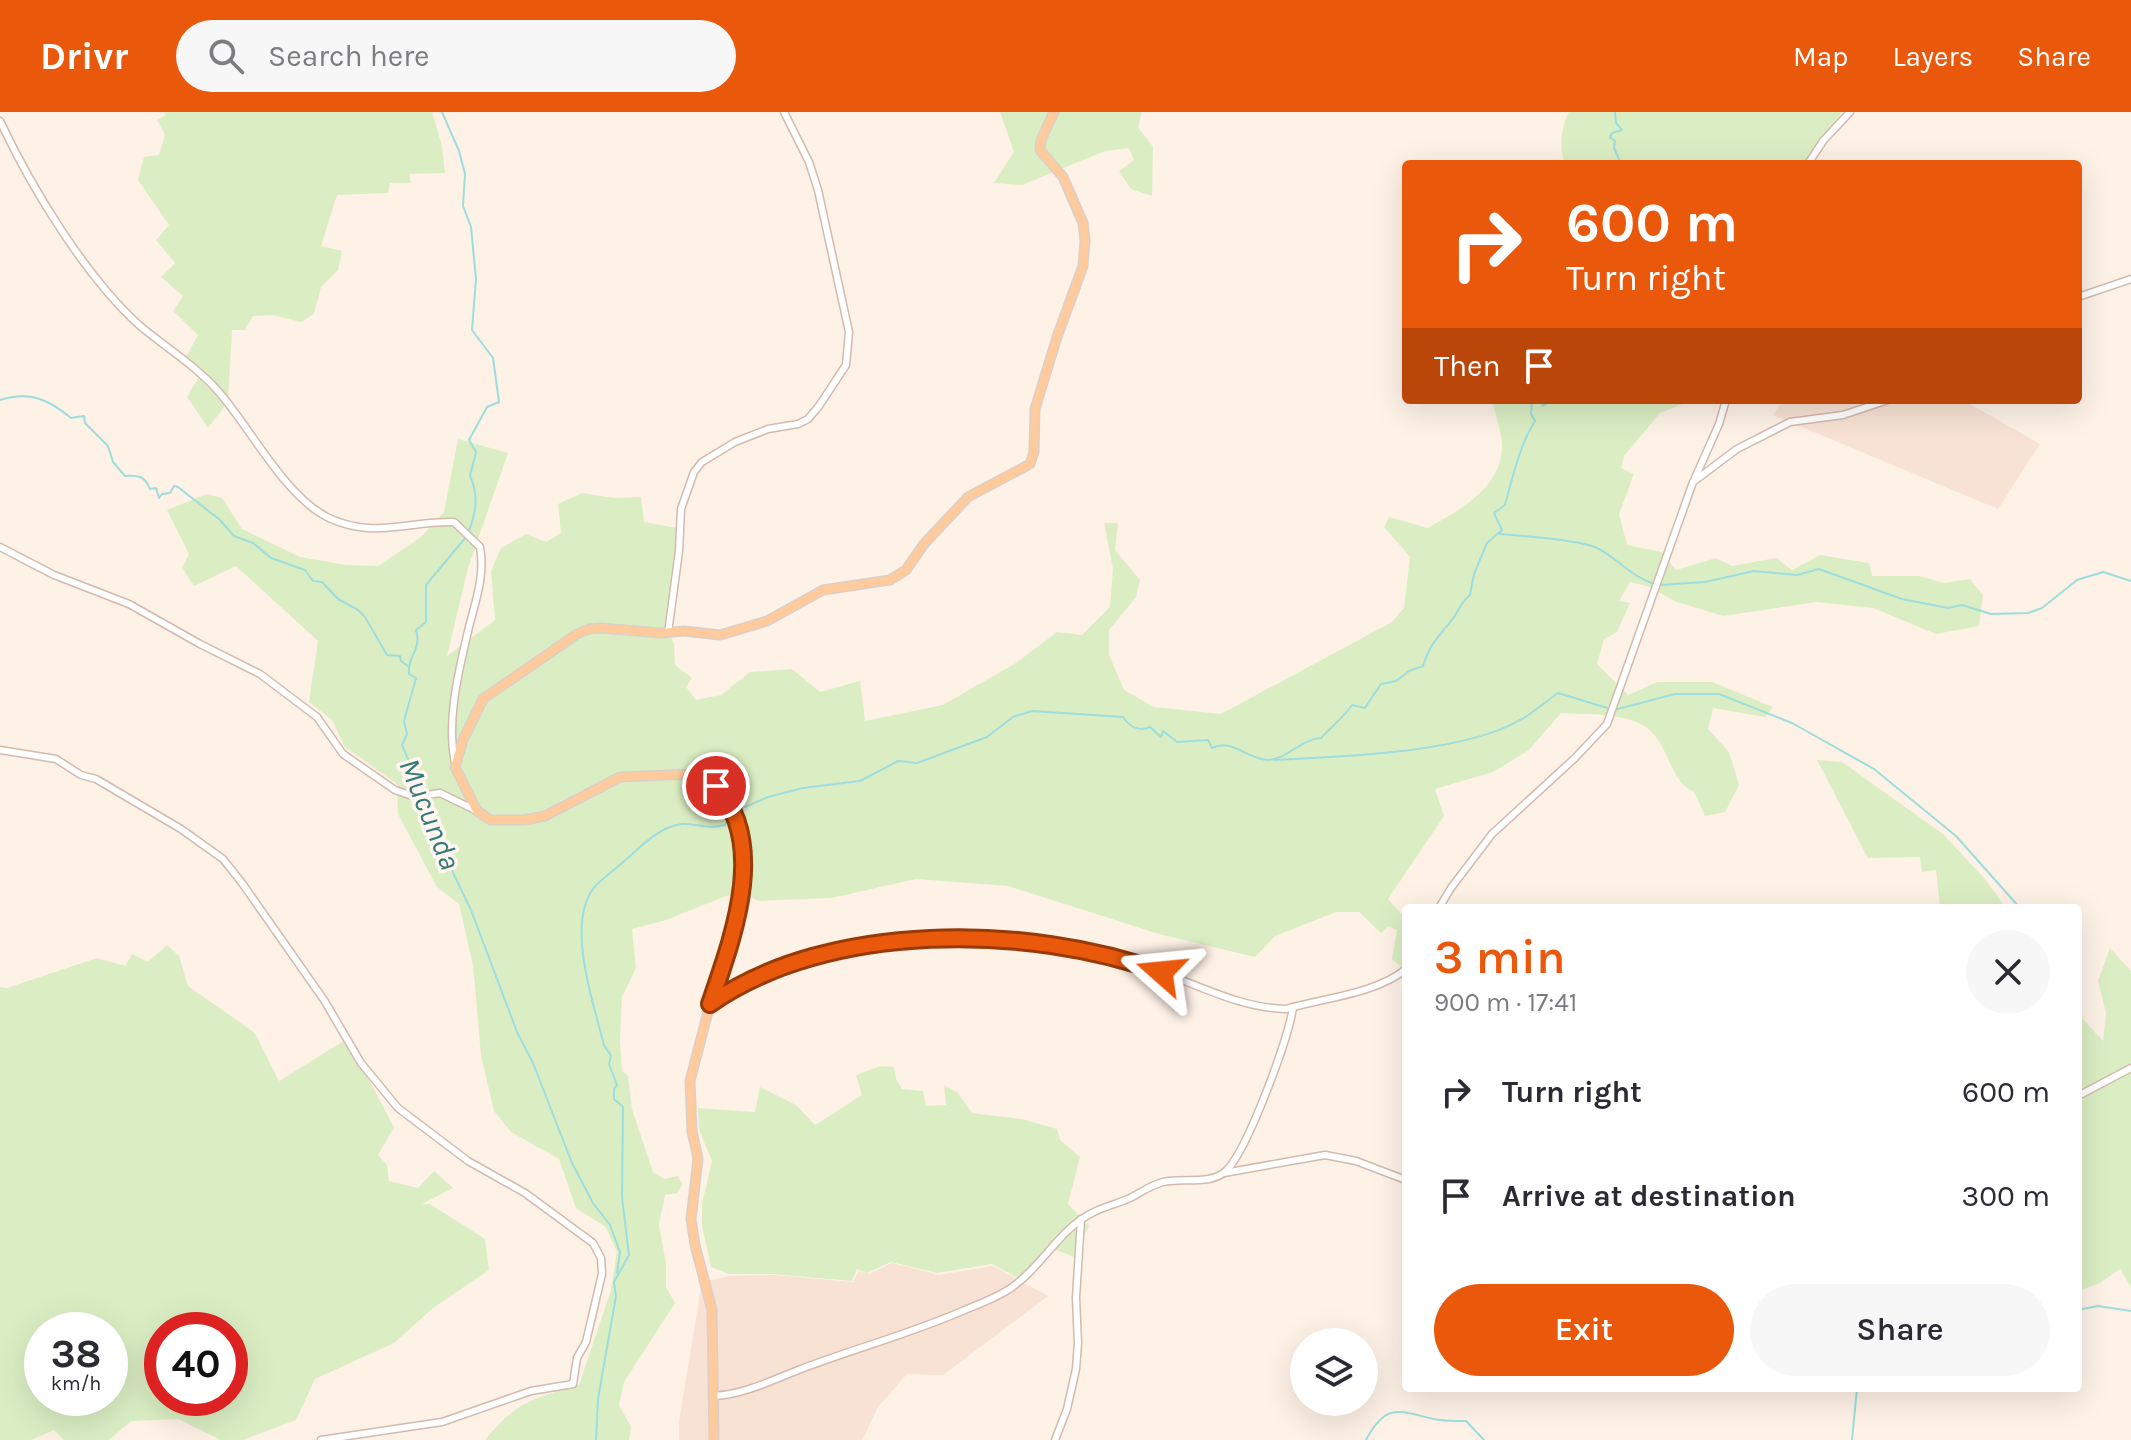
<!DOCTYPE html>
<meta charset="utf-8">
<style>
body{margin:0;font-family:Karla,sans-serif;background:#f7f7f7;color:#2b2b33;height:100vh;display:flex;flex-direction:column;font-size:30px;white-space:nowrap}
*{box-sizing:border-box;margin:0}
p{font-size:26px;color:#7c7c81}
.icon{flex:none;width:44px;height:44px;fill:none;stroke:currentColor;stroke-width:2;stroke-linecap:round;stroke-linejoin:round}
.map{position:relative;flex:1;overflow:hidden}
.drawer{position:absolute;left:1402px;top:792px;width:680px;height:488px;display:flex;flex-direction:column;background:#fff;border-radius:8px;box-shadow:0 8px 32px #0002}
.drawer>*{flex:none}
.top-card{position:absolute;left:1402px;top:48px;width:680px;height:244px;border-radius:8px;box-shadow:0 8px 32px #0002;background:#ea580c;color:#fff;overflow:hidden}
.controls{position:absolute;left:1290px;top:1216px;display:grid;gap:16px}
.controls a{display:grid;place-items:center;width:88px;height:88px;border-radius:50%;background:#fff;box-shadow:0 8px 32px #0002;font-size:40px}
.speed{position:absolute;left:24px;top:1200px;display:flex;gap:16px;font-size:40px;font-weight:700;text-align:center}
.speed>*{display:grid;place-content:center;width:104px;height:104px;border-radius:50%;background:#fff;box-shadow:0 8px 32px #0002;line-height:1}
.speed small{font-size:20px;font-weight:400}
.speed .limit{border:12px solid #d22;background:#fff;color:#111}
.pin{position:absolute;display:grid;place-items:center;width:68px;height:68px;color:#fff;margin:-34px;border:4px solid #fff;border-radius:50%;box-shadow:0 2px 8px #0007}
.me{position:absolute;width:88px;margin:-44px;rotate:288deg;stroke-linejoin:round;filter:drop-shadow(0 0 6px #0008)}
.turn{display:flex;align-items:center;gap:28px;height:168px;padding:0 32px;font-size:36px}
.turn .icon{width:104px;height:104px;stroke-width:2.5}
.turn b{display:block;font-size:56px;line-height:68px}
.then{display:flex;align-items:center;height:76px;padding:0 32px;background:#0003;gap:16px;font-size:30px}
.round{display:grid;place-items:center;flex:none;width:84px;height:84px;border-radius:42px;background:#f7f7f7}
.overview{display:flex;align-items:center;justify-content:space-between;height:136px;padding:0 32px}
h1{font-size:48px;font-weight:600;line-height:60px;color:#ea580c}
.cta{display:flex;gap:16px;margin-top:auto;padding:16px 32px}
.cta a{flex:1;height:92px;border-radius:48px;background:#ea580c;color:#fff;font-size:32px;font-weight:600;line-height:92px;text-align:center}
.cta a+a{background:#f7f7f7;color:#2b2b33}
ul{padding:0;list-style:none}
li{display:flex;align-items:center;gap:24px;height:104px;padding:0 32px}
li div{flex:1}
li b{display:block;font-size:30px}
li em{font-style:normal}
header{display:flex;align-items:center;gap:48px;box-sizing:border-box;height:112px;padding:0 40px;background:#ea580c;color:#fff}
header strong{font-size:38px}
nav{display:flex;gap:44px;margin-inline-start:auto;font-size:28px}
.search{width:560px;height:72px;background:#f7f7f7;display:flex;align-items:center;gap:20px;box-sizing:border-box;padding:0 28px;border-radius:44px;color:#7c7c81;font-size:30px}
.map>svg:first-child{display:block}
.residential{fill:#f7e2d4}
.green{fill:#dbeec3;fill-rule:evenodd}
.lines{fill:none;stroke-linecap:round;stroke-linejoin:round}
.stream{stroke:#9ddddd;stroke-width:2}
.minor-casing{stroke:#d4b9ad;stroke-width:9}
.major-casing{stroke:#dacfcb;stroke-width:11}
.minor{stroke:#fff;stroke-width:6}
.major{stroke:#ffcb9d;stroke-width:8}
.route-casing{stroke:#983908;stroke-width:20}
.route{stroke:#ea580c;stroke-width:14}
.labels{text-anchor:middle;stroke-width:7;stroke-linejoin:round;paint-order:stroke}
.water-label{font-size:30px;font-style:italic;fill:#36797a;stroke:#fff6ef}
</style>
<header>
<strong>Drivr</strong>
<div class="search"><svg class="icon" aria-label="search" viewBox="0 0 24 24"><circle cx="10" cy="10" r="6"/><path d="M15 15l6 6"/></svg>Search here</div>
<nav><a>Map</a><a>Layers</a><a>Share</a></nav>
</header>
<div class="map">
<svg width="2131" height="1328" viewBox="0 0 2131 1328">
<rect width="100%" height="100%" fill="#fef1e6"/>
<g class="residential">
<polygon points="1783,288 1963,288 2040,332 1998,397 1773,303"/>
<polygon points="892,1151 939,1163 993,1154 1048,1184 943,1263 907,1262 878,1295 862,1328 679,1328 679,1309 702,1170 730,1164 774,1163 853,1170 859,1159 869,1162"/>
</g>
<g class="green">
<polygon points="164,0 432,0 442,34 445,61 409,62 411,71 390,71 388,81 337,83 321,134 342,139 338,158 321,175 314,202 301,210 273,203 253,204 245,218 232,218 228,290 208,316 187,285 201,261 185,247 198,223 173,199 183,184 161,165 175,151 156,128 169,113 138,68 144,45 159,43 165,23 157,8 166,3"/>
<polygon points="1000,0 1142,0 1138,15 1153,35 1152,84 1131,77 1119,59 1134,48 1129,36 1105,39 1022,73 994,71 1014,40"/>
<path d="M 1569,0 L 1842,0 L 1805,52 L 1565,52 C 1559,37 1561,14 1569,0 Z"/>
<path d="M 1492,288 L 1693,288 L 1660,301 L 1624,344 L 1621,356 L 1634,362 L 1619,402 L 1627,433 L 1661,440 L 1676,458 L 1716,446 L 1732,454 L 1776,446 L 1792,458 L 1820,443 L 1869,451 L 1872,464 L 1919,464 L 1944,471 L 1970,467 L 1983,483 L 1979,514 L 1936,522 L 1873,496 L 1816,490 L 1723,504 L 1674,489 L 1650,475 L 1630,470 L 1619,489 L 1630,491 L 1617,520 L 1604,527 L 1597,552 L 1628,583 L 1657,570 L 1712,570 L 1773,595 L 1765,605 L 1713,596 L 1708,617 L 1729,640 L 1739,673 L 1725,700 L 1705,704 L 1694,680 C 1672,670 1670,643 1656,625 C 1638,599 1589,603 1561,601 L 1529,638 L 1493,660 L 1435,677 L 1444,704 L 1388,787 L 1406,807 L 1406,859 L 1392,847 L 1397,818 L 1388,814 L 1381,821 L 1359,800 L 1336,800 L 1275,824 L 1255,845 L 1159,822 L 1008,774 L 916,767 L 831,786 L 758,789 L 747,782 L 726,784 L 666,808 L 632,817 L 636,856 L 622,885 L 620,929 L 622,959 L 628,964 L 632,997 L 653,1060 L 664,1067 L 678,1064 L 682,1072 L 678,1081 L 665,1083 L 659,1112 L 666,1152 L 666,1175 L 675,1191 L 624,1270 L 619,1293 L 631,1315 L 629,1328 L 485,1328 C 517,1289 532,1287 579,1273 L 611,1178 L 617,1140 L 606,1115 L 576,1096 L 559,1047 L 511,1020 L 494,999 L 481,943 L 473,853 L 459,792 L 437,775 L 398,702 L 397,672 L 345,635 L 332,608 L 309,590 L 318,529 L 236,454 L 194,474 L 182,455 L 189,442 L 167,398 L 207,382 L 222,386 L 242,417 L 300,445 L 346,453 L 378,454 L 421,425 L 444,400 L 458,327 L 508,341 L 468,456 L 447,544 L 495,508 L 491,459 L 501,436 L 526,422 L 546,430 L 561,421 L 558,392 L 582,381 L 614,386 L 641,385 L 644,410 L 677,416 L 669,519 L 674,532 L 675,553 L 692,566 L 686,575 L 696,588 L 721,583 L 750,560 L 792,557 L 820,580 L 860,569 L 865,609 L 943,593 L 1016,551 L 1057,520 L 1082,523 L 1110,495 L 1113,457 L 1104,411 L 1118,411 L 1115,438 L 1140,468 L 1136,485 L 1109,518 L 1109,543 L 1124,578 L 1154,595 L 1221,602 L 1392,510 L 1404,496 L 1410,445 L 1384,415 L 1389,405 L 1428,416 C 1459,398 1499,378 1502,337 C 1503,322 1495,303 1492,288 Z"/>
<polygon points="1817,648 1842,650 1943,722 1984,766 2006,796 1940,796 1936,758 1922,760 1920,745 1868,746"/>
<path d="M 167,833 L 179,844 L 188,874 L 255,921 L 279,969 L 347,927 L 394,1015 L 378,1043 L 387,1053 L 389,1069 L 418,1076 L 434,1059 L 453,1076 L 422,1092 L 430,1092 L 485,1127 L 489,1158 L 433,1196 L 394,1231 L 315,1267 L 296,1308 L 243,1328 L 221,1328 L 178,1307 L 131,1309 L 109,1328 L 64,1328 L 54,1318 L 31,1328 L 0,1328 L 0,875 L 7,876 L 97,846 L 125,854 L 132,842 L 148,850 ZM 42,1218 L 110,1218 L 110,1286 L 42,1286 ZM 162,1218 L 230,1218 L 230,1286 L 162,1286 Z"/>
<polygon points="2110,836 2131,859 2131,1175 2120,1157 2100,1171 2078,1179 2078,902 2103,929 2106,901 2098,869"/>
<polygon points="881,954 894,955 896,967 902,977 923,979 926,994 946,993 944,973 958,981 972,1001 1022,1007 1057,1017 1060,1028 1080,1045 1068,1092 1089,1114 1074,1145 1051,1136 1018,1166 992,1152 937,1161 891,1150 867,1161 857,1157 852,1169 773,1162 729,1162 711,1155 702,1114 702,1092 712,1049 699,1018 698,996 755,1000 760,975 796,993 815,1013 862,983 856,963"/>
</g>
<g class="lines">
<g class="stream">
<path d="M 442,0 L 459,39 L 465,62 L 463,94 L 471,115 L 476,167 L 472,218 L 493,246 L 499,290 L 487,295 L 469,328 L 476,340 L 470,364 C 479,383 476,400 469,419"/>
<polyline points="1615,0 1616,11 1622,18 1612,21 1610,25 1615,29 1614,36 1621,52"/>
<path d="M 0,288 C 30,279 48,287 71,306 L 84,304 L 85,311 L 108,334 L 113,350 L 125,364 C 138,363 145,364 150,377 L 156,376 L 159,386 L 162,382 L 170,381 L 174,374 L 178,375 L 220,408 L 234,424 L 253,431 L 271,446 L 305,458 L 313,469 L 322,470 L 338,487 L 358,498 L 365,505 L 387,543 L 400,544 L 401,549 L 408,554"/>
<polyline points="1540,288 1543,294 1549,290 1548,288"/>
<path d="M 1500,422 C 1524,424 1574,427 1595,435 C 1617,445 1628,463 1654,472"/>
<polyline points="1660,473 1705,470 1754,459 1797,463 1819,457 1902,487 1948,496 1962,493 1991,502 2028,501 2042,496 2077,468 2103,460 2131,469"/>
<path d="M 1274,648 C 1339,645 1462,641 1518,609 C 1532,602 1545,590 1558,581 L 1614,598 L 1675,582 L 1719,582 L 1792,611 L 1874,657 L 1956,724 L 2020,796"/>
<path d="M 422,680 L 402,633 L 407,622 L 404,609 L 416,566 L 409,562 C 407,543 422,539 416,518 L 426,510 L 426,473 L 466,425"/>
<polyline points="425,686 440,722 446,746 471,798 517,920 533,951 572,1051 593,1091 610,1113 620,1140 617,1161"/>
<path d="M 738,698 L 768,685 L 803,676 L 860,669 L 898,649 L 917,651 L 987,625 L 1013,605 L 1032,599 L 1123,605 C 1130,615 1138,620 1150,615 L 1161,625 L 1163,619 L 1177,630 L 1208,628 L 1212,636 C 1232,626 1247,647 1267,648 C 1286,648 1301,627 1321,626 C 1332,614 1343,606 1352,593 L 1365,596 L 1381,572 L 1396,569 L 1409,559 L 1423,554 C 1431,530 1436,528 1451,509 C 1460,499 1457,494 1470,483 L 1474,462 L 1487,431 L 1502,418 L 1494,401 L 1505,393 C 1512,367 1520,332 1535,309 L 1531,302 L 1532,288"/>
<path d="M 614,1170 L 629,1143 L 622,1085 L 623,995 L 614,987 L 614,977 L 617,973 L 609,952 L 611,944 L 604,933 C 594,893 566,814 593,777 C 602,765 619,755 630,744 C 644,731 662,714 682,712 C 696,711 706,718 725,713 L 732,699"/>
<polyline points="2078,1198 2098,1194 2131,1199"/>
<polyline points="596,1328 598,1287 616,1184 614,1171"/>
<path d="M 1366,1328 C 1388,1286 1403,1302 1440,1308 C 1449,1309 1457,1309 1466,1309 L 1484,1328"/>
<polyline points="1852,1328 1857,1276"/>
</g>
<g class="minor-casing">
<g id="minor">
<path d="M 0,9 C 31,75 85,164 139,213 C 165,235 195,253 218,279 C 250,315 285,385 329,406 C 374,427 408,409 454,410 L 480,435 C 485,463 476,488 469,515 C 459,558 446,607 455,651"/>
<polyline points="1808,52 1823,29 1850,0"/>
<polyline points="2078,185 2131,167"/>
<polyline points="1695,366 1719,312 1726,288"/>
<polyline points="0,435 54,463 129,492 200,532 260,562 317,605 343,642 395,678 415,685 440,681 477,699"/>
<polyline points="668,521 679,439 681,397 694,360 702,350 735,330 768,317 798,312 808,307 819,294 846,253 849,220 818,78 809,50 784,0"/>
<polyline points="0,638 56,647 81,663 96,667 181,717 223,747 242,771 324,888 361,951 398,996 468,1049 525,1081 593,1131 601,1146 602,1162 586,1230 577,1246 573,1272 531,1279 442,1310 321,1328"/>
<polyline points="1439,796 1451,776 1492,722 1575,646 1607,612 1693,370 1737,337 1790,310 1843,303 1888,288"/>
<path d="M 710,892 C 825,812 1010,813 1140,853 C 1188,867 1235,896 1286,897 C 1323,886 1376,882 1406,857"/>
<polyline points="2078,984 2131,956"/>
<polyline points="1224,1061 1325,1043 1356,1049 1406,1068"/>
<path d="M 714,1284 C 746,1282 772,1268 801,1257 C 856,1236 913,1221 967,1197 C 982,1191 998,1185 1011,1176 C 1043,1154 1060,1115 1096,1099 C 1107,1094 1119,1091 1130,1086 C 1140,1081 1151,1073 1163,1070 C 1183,1065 1211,1074 1227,1058 C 1248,1036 1289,926 1293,895"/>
<polyline points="1055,1328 1067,1297 1076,1257 1078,1231 1076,1186 1081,1107"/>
</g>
</g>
<g class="major-casing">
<polyline id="major" points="714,1328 712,1198 695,1133 691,1107 698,1047 692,1019 690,969 710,892 738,798 743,731 741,714 733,697 716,674 707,667 692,662 620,665 545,704 524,708 491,708 477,699 455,655 463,628 483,587 577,522 589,517 601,516 660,521 684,519 720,523 767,509 823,478 890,468 906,458 924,432 968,385 1030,352 1034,340 1035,297 1057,225 1083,154 1085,128 1083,111 1063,65 1040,38 1041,28 1054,0"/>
</g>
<use href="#minor" class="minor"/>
<use href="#major" class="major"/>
</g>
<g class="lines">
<g class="route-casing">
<path id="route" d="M 716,674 C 769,732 732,827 710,892 C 828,809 1029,812 1161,860"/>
</g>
<use href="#route" class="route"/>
</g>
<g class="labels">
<g class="water-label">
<text transform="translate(430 702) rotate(68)" y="10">Mucunda</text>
</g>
</g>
</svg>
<div class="controls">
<a><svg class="icon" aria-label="layers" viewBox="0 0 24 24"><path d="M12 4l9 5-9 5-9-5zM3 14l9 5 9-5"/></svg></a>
</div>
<div class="speed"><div>38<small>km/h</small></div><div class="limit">40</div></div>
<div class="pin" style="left:716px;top:674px;background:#d93025"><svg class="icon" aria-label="arrive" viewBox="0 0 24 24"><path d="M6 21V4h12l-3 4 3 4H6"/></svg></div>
<svg class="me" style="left:1161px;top:860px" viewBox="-20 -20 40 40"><path d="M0-17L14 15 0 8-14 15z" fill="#ea580c" stroke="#fff" stroke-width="4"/></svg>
<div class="top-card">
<div class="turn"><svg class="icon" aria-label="right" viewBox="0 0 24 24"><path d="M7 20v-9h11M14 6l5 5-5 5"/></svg><div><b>600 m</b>Turn right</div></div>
<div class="then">Then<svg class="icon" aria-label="arrive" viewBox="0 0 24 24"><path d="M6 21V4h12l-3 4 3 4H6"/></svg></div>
</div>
<section class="drawer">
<div class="overview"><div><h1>3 min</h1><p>900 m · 17:41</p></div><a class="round"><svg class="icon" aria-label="close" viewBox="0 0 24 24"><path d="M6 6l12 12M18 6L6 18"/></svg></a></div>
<ul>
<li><svg class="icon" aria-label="right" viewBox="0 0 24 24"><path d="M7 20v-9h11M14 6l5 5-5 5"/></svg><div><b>Turn right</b></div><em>600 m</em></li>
<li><svg class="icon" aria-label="arrive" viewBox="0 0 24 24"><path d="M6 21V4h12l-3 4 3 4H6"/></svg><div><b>Arrive at destination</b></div><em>300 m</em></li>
</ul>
<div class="cta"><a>Exit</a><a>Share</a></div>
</section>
</div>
